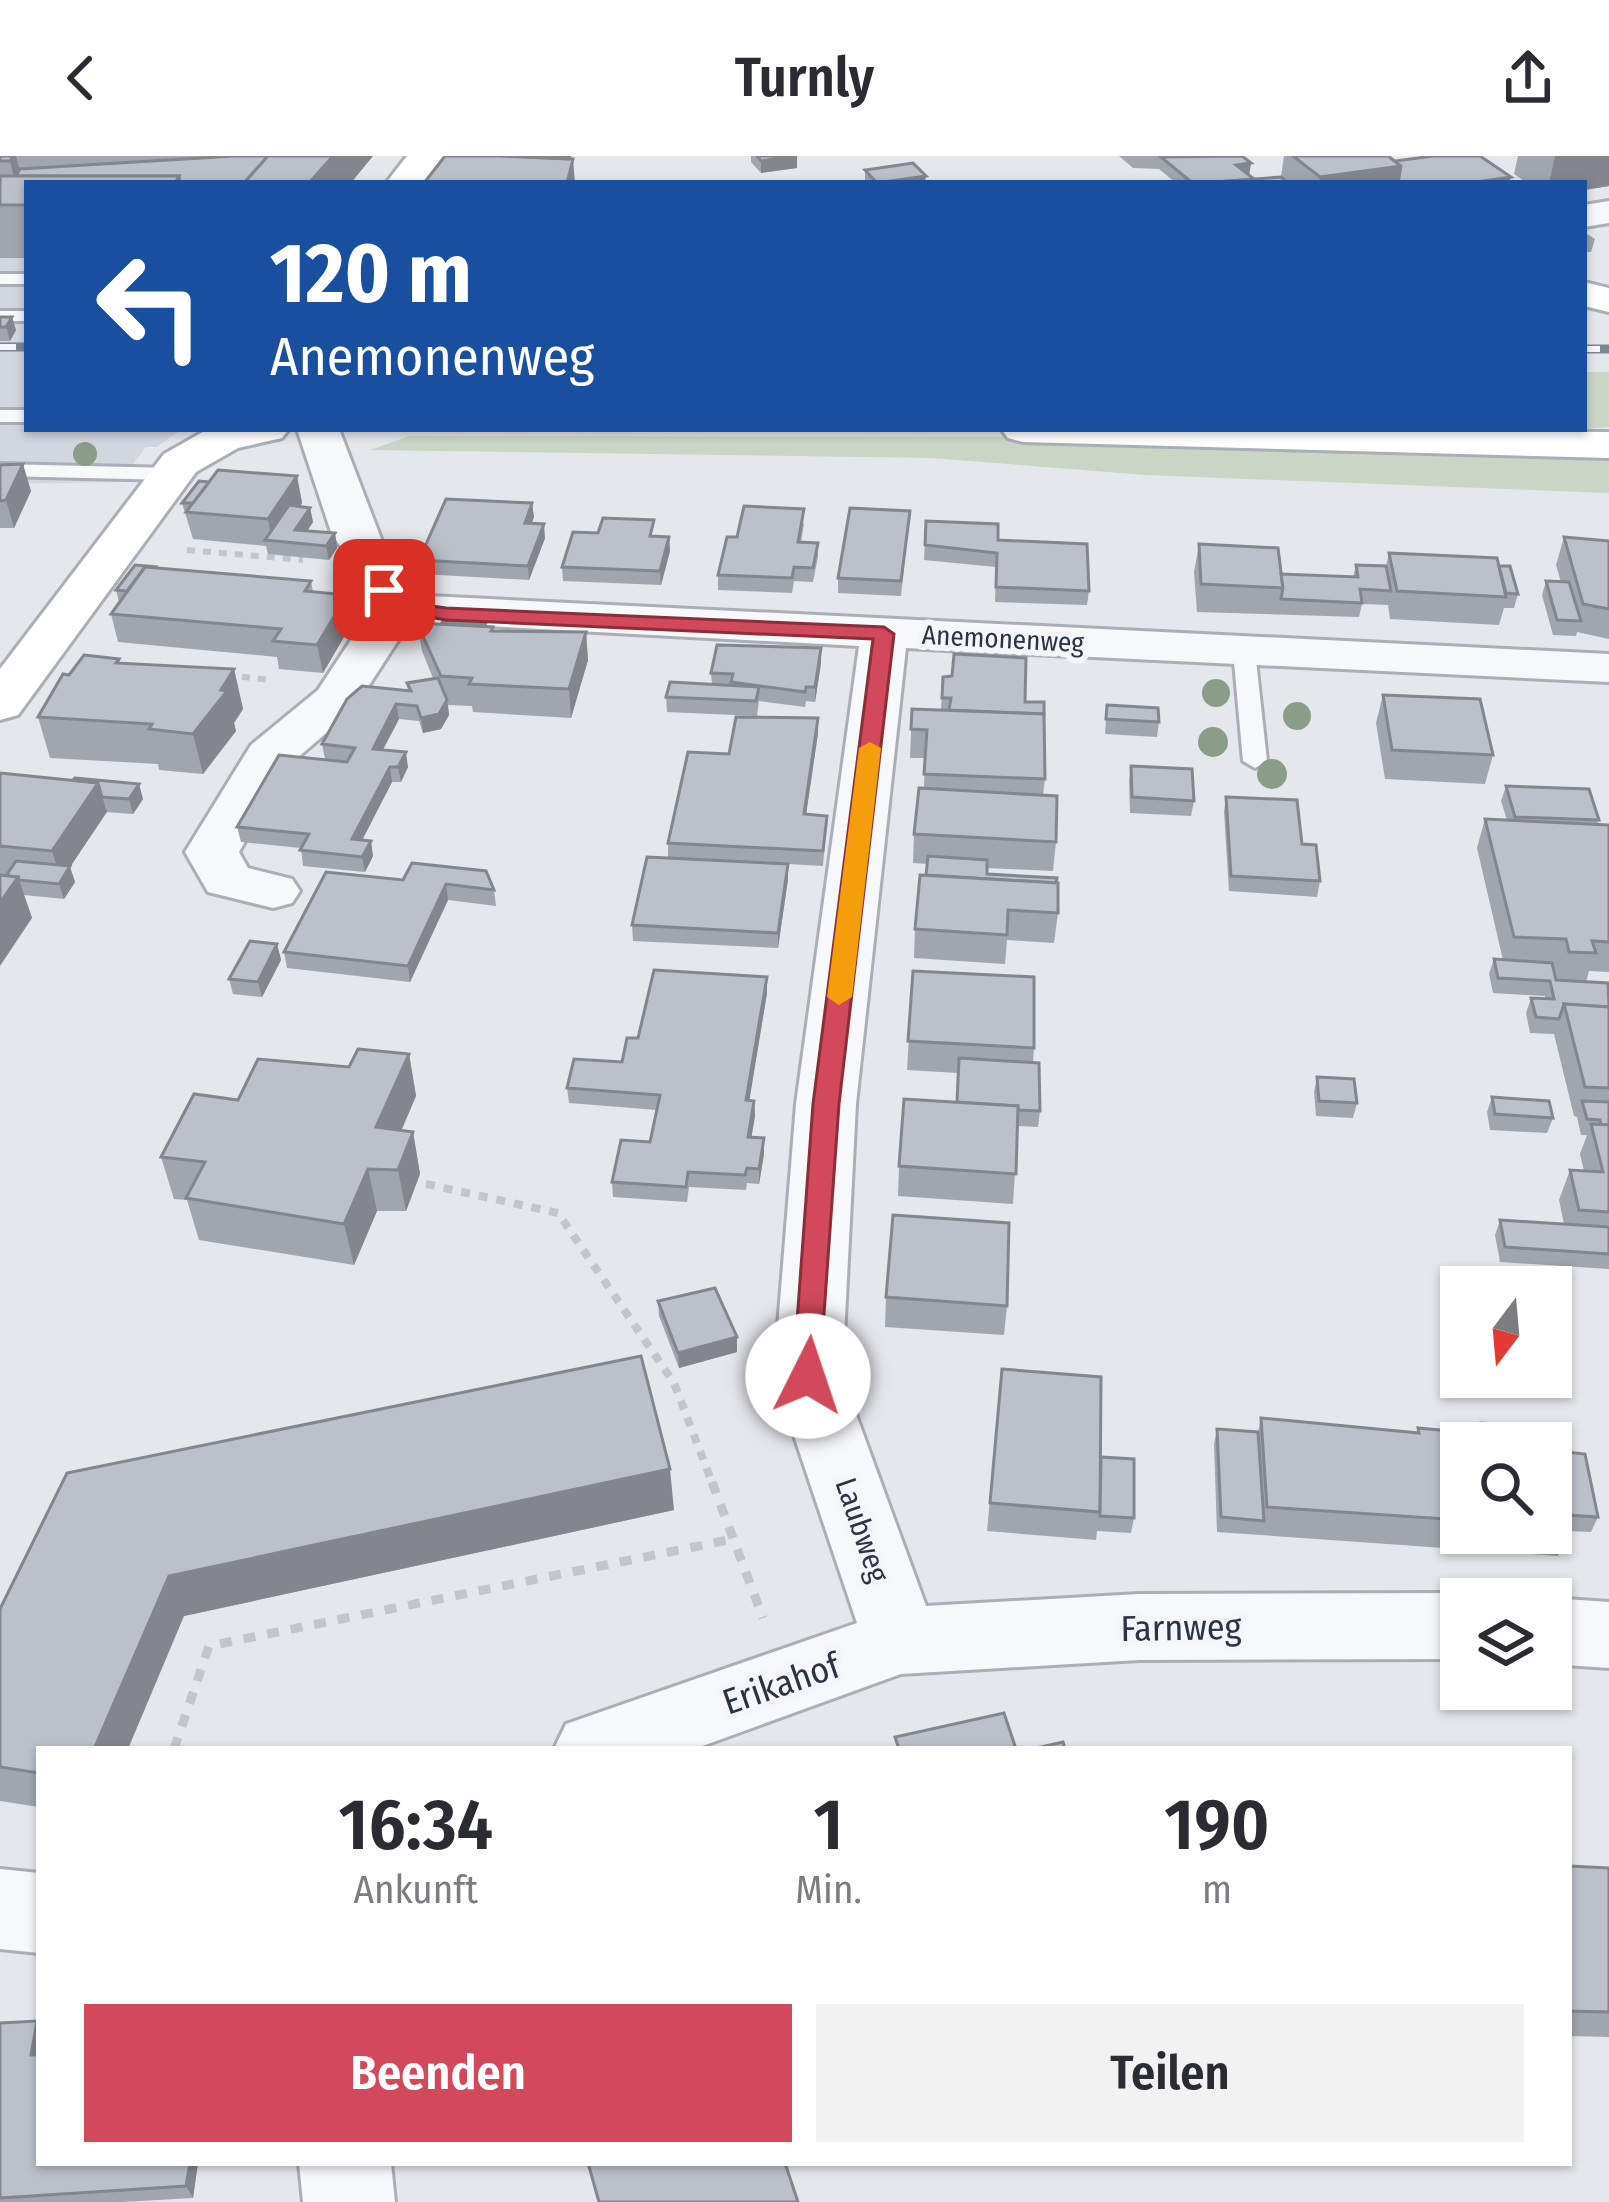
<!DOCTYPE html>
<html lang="de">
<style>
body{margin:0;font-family:"Fira Sans Condensed",sans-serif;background:#f2f2f3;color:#2b2b33;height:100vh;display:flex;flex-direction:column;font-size:45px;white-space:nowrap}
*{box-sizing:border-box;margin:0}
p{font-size:39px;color:#7c7c81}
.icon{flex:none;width:66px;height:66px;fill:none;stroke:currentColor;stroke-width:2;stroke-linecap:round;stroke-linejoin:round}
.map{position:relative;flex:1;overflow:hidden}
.details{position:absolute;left:36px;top:1590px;width:1536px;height:420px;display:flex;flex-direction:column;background:#fff;border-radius:0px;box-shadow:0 3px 9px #0004}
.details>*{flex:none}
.top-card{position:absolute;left:24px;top:24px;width:1563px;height:252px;border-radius:0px;box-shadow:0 3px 9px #0004;background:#1a4fa0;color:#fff;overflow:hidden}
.needle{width:78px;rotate:196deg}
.tools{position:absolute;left:1440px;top:1110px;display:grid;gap:24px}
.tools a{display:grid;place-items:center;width:132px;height:132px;border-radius:0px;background:#fff;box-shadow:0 3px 9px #0004;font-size:60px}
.pin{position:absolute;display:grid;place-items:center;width:102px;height:102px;color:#fff;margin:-51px;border-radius:24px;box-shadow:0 6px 18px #0006}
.me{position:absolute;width:132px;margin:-66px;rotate:4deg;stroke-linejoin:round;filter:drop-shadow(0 0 9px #0008)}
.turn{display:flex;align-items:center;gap:42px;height:252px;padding:0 48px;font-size:54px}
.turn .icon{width:156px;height:156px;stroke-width:2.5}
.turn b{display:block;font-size:84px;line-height:102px}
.eta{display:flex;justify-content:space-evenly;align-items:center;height:204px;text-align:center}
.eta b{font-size:72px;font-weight:600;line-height:84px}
.button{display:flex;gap:24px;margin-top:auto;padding:24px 48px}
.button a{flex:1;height:138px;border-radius:0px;background:#d1495b;color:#fff;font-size:48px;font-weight:600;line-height:138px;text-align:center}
.button a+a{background:#f2f2f3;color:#2b2b33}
header{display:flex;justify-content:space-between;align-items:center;height:156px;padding:0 48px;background:#fff;font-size:54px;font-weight:600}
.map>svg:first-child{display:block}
.built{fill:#d2d6de}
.green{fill:#c9d6c5}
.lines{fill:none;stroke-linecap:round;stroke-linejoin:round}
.lane-casing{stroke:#a9aeb7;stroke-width:6}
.street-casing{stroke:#a9aeb7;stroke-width:6}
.secondary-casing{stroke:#a9aeb7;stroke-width:6}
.path-far2{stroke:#c2c5cb;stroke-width:6;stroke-dasharray:8 8;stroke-linecap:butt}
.path-far1{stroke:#c2c5cb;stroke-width:8;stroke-dasharray:9 9;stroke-linecap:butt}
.path{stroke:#c2c5cb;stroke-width:9;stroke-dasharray:12 12;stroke-linecap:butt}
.lane{fill:#f7f8fa;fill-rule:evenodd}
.street{fill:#f7f8fa;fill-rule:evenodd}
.secondary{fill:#fff;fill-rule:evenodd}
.rail-casing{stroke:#7d8696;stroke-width:9}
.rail{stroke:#f4f6f9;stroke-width:6;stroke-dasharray:16;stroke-linecap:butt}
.tree{fill:#899d89}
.wall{fill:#a1a5ae;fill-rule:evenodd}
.shaded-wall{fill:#83868d}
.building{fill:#bbc0ca;stroke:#83868d;stroke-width:3}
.route{fill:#d1495b;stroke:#882f3b;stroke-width:3}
.slow{fill:#f59e0b}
.labels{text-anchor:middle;stroke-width:12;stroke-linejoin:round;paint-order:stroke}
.far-street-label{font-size:27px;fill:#2b3445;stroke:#f4f6f9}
.street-label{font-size:30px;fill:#2b3445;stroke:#f4f6f9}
.near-street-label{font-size:36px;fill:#2b3445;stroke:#f4f6f9}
</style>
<header><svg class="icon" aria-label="back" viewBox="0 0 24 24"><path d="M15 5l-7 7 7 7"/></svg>Turnly<svg class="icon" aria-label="share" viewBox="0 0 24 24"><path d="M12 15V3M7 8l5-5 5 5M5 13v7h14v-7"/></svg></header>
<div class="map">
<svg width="1609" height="2046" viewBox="0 0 1609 2046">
<rect width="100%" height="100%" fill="#e4e7ec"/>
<polygon class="built" points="0,102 27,102 27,273 181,273 157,291 146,291 119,326 0,328"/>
<g class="green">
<path d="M 1584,216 L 1609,216 L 1609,271 C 1575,274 1542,274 1508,273 L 1584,273 Z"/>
<polygon points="409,280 1056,281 1609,303 1609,337 1146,319 932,302 370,294"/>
</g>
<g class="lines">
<g class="lane-casing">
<g id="lane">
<rect x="0" y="118" width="27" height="10"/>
<rect x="0" y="155" width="27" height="10"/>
<rect x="0" y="254" width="27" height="12"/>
<polygon points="0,308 172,312 182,318 172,324 0,320"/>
<polygon points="1244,488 1255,495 1267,605 1255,612 1243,605 1233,495"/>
</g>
</g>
<g class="street-casing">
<g id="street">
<polygon points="1609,45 1609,67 1584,71 1584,49"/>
<polygon points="297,273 339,273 388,401 429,440 1609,498 1609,526 906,492 856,948 842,1220 926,1450 1139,1438 1461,1437 1477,1443 1461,1443 1461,1503 1139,1504 901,1518 694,1593 554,1593 566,1568 857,1467 774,1220 796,948 859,490 410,466 353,554 289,609 239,696 248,712 292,723 300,735 292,747 273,752 208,736 185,696 251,589 318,534 376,446 331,376"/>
<polygon points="1551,1442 1609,1446 1609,1512 1551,1508"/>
<polygon points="0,1713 39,1717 39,1797 0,1793"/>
<polygon points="299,2007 391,2007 395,2046 303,2046"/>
</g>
</g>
<g class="secondary-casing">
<g id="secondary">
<polygon points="407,0 444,0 423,27 386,27"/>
<polygon points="1584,126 1609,132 1609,156 1584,150"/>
<polygon points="208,273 289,273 282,282 238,292 196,316 18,559 0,564 0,513 164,298"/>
<polygon points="1001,273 1609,276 1609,302 1023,286 1008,282"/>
</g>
</g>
<g class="path-far2">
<polyline points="187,394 303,404"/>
<polyline points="226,519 271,524"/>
</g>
<polyline class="path-far1" points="426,1028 558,1057 674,1227 713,1329"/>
<g class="path">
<polyline points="712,1326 763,1462"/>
<polyline points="174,1593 209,1490 733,1383"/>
</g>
<use href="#lane" class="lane"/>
<use href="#street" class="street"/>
<use href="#secondary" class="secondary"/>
<g class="rail-casing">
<g id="rail">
<polyline points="0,191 27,191"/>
<polyline points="1584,193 1609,193"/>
</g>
</g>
<use href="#rail" class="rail"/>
</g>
<g class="tree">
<circle cx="85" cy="298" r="12"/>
<circle cx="1216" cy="537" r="14"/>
<circle cx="1297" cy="560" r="14"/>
<circle cx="1213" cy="586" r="15"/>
<circle cx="1272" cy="618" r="15"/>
</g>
<g class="wall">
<polygon points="0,0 373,0 27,27 27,102 0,102"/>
<polygon points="751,0 797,0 797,12 761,17 751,6"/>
<polygon points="1119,0 1242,0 1251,7 1249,19 1254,23 1281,21 1284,0 1388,0 1395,5 1511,21 1509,27 1176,27 1159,13 1133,12"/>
<polygon points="1518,0 1609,0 1609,30 1584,34 1584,27 1527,27 1514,18"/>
<polygon points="865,14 925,27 865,27"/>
<polygon points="1584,76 1595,83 1591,96 1584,96"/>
<polygon points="0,161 16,174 10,185 0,185"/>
<polygon points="0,309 31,335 14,372 0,372"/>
<polygon points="297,320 302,347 300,351 310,352 313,366 307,375 335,377 337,392 329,404 268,398 266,390 193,383 182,347 209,326"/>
<polygon points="532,347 534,361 532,367 545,382 529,424 421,418 419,404"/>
<polygon points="910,355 901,440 838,437 838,422"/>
<polygon points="926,365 998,384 1089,435 1087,449 995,446 996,411 924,404"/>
<polygon points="804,367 801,387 818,387 818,401 813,426 794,425 792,437 718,434 718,419 737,381"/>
<polygon points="655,380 669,381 670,395 661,429 563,425 562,411"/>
<polygon points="1564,381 1609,385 1609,483 1577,476 1576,480 1553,479 1542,439 1546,425 1561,426 1556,409"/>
<polygon points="1199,388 1281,418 1353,421 1356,409 1386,410 1389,397 1499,410 1518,438 1514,452 1504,452 1499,469 1390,463 1388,449 1362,448 1359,461 1197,456 1194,416"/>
<polygon points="311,425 313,436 352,467 323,517 279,513 277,501 118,486 111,458 119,446 116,434"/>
<polygon points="417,467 493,471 493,475 586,476 588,504 571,562 473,556 472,550 448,549 449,559 441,573 423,577 419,565 399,563 383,594 408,611 401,626 392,626 362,684 373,700 365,716 303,710 301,692 241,686 237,671 347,606 325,603 322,588 408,535 407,527 433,522 422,495"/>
<polygon points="821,492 821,507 815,546 806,545 805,551 759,545 757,560 667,556 666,541 712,528 711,517"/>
<polygon points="119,503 120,507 234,513 243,553 234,567 236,575 203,618 159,614 158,608 50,602 38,561 69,519"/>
<polygon points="943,521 1025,546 1045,623 1043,639 1056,686 1053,715 987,712 987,718 1058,757 1054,787 1007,784 1005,808 914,802 915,773 927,708 913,707 914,678 924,632 925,602 910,602 912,553 941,554"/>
<polygon points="1383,539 1493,599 1485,628 1385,623 1376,567"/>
<polygon points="1107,549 1159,566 1157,581 1105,578"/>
<polygon points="818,577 806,658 827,660 823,710 788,708 788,723 778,792 633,785 632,769 668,702 668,687 729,598"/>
<polygon points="1131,610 1194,645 1191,660 1130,657 1129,625"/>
<polygon points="0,617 143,643 133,658 106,656 70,711 75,726 64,743 24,739 32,762 6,719 0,718"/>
<polygon points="1506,630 1599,664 1597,669 1609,671 1609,816 1589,815 1586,826 1609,832 1609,1113 1500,1106 1495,1079 1500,1064 1564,1068 1559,1044 1570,1014 1584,1015 1580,998 1587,979 1581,979 1577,961 1574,960 1554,878 1530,877 1526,857 1531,842 1545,842 1545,840 1493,837 1489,818 1494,803 1503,804 1477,692 1485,663 1507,664 1501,645"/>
<polygon points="1226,641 1302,688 1320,725 1317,741 1229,735 1224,656"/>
<polygon points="326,716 494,734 496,750 448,744 410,826 287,812 284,796"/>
<polygon points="277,788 281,804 262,841 233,838 229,823"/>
<polygon points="913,815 1034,892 1033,906 1040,955 1038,971 1018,970 1013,1048 898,1040 899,1010 957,946 958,917 907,914"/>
<polygon points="767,837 749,944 754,945 755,960 751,981 764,998 759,1028 747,1027 746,1034 689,1031 687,1046 613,1041 612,1026 650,986 657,954 569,947 567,932 622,906 638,882"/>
<polygon points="409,898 416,940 401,974 413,976 420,1018 406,1055 377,1055 354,1109 199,1084 187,1044 174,1043 161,1001 238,944 349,911"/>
<polygon points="1317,921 1357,947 1353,962 1316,960 1314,936"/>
<polygon points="1492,941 1553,962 1547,977 1490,974 1487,956"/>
<polygon points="886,1141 1007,1150 1004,1179 885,1171"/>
<polygon points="658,1145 737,1196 679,1212 659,1160"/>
<polygon points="1002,1213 1101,1301 1134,1362 1131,1377 1097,1375 1096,1384 987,1375"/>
<path d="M 1261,1262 L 1417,1277 L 1418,1272 L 1478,1277 L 1481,1267 L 1549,1280 L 1598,1361 L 1591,1376 L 1569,1375 L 1558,1400 L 1217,1376 L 1214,1288 L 1217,1273 L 1258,1276 ZM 1461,1287 L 1551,1287 L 1551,1377 L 1461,1377 Z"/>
<polygon points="674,1354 184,1460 39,1593 39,1651 0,1645 0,1453"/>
<polygon points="1569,1710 1609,1712 1609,1881 1569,1880"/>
<polygon points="37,1865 39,1867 39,2007 198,2007 193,2042 122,2046 0,2046 0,1867"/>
</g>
<g class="shaded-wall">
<polygon points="13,0 16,0 26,37 20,47 10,5"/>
<polygon points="333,0 373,0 351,27 309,27"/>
<polygon points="570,0 571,11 573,3 575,27 567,27"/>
<polygon points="797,0 797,12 761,17 761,5"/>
<polygon points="1555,0 1609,0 1609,30 1584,34 1584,27 1549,27"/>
<polygon points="1251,7 1249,19 1236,9"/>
<polygon points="1401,10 1398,27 1319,27 1320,21"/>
<polygon points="926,20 925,27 877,27"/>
<polygon points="1511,21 1509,27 1470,27"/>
<polygon points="12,161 16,174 10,185 6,171"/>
<polygon points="23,308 31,335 14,372 6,344"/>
<polygon points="297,320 302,347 277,385 272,385 268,363"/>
<polygon points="532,347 534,361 526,381 525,367"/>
<polygon points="310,352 313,366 298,389 295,374"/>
<polygon points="544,368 545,382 529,424 528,410"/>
<polygon points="335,377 337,392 329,404 326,390"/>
<polygon points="669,381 670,395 661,429 660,415"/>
<polygon points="347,439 352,467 323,517 317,489"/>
<polygon points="586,476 588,504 571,562 569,533"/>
<polygon points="821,492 821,507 815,546 815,531"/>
<polygon points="234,513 243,553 234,567 236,575 203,618 193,578"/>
<polygon points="447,544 449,559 441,573 423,577 421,562"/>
<polygon points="396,548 399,563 375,608 373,593"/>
<polygon points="818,562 818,577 804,673 804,658"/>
<polygon points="406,596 408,611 401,626 398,611"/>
<polygon points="390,611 392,626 355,698 352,683"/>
<polygon points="98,627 107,656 70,711 75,726 64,743 59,728 61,724 52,695"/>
<polygon points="139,628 143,643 133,658 129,643"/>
<polygon points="371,685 373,700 365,716 362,701"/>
<polygon points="788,708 788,723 778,792 778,777"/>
<polygon points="18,721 32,762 0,810 0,747"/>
<polygon points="446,728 448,744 410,826 408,810"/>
<polygon points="277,788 281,804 262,841 258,826"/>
<polygon points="767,821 767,837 747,959 746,944"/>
<polygon points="409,898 416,940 385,1013 376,971"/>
<polygon points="754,945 755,960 749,996 748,981"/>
<polygon points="413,976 420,1018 406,1055 398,1014"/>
<polygon points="764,982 764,998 759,1028 759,1013"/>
<polygon points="368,1013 377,1055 354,1109 344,1068"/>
<polygon points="737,1181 737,1196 679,1212 678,1197"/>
<polygon points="670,1313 674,1354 184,1460 128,1593 94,1593 169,1420"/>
<polygon points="37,1865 39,1867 39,1911 31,1899"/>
<polygon points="190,2007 198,2007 193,2042 186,2030"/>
</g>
<g class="building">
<polygon points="0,0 13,0 10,5 0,5"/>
<polygon points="234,0 268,0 244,27 180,27 179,20 16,20 20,13"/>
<polygon points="268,0 333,0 309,27 244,27"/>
<polygon points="445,0 498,0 573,3 567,27 424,27"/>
<polygon points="528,0 570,0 568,3 527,1"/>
<polygon points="757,0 796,0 761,5"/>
<polygon points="1242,0 1251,7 1236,9 1254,23 1204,27 1182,27 1181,26 1190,25 1161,1"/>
<polygon points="1293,0 1388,0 1401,10 1320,21"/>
<polygon points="1433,0 1480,0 1511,21 1470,27 1398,27 1401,10 1395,5"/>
<polygon points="913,7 926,20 877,27 865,14"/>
<polygon points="0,20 179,20 175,27 27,27 27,49 0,49"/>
<polygon points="1281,21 1288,27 1204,27"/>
<polygon points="0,161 12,161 6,171 0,171"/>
<polygon points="23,308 6,344 0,345 0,309"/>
<polygon points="218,314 297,320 268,363 186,356"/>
<polygon points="199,325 209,326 193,347 182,347"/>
<polygon points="446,343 532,347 525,367 544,368 528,410 419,404"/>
<polygon points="289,349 310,352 295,374 335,377 326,390 265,384"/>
<polygon points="744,350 804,353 798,386 818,387 813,412 794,411 792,422 718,419 727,381 737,381"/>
<polygon points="850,352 910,355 901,425 838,422"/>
<polygon points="603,362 654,364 650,380 669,381 660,415 562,411 573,376 598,377"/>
<polygon points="926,365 998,368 998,384 1087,388 1089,435 996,431 997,397 925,389"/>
<polygon points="1564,381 1609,385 1609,453 1583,448"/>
<polygon points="1199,388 1278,392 1283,432 1201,428"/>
<polygon points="1389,397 1497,402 1506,441 1397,435"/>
<polygon points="135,409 158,411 145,411 127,435 116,434"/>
<polygon points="1356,409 1386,410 1391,435 1360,433 1362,447 1281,443 1283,432 1281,418 1358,421"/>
<polygon points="1499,410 1510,410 1518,438 1506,437"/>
<polygon points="145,411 311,425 305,435 347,439 317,489 273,485 281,473 111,458"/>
<polygon points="1546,425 1569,426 1581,465 1557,464"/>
<polygon points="443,465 486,467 485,470 441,468"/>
<polygon points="417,467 493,471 491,475 586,476 569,533 469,528 472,522 441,520"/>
<polygon points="717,489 821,492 815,531 806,531 805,536 731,526 733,518 711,517"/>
<polygon points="954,498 1026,502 1025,546 1044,546 1044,560 1044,558 949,554 951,542 942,542 943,521 952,520"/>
<polygon points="84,499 119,503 116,507 234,513 221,534 227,535 193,578 149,573 152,568 38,561 63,518 69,519"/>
<polygon points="438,522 447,544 439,558 421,562 417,550 396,548 373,593 406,596 398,611 390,611 352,683 371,685 362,701 300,694 309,678 237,671 279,599 347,606 355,592 322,588 347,543 362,530 411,535 407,527"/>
<polygon points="670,526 759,531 756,545 666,541"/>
<polygon points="1383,539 1480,543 1493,599 1392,594"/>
<polygon points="1107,549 1158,552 1159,566 1106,563"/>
<polygon points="912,553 1044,558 1045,623 924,618 927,574 911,573"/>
<polygon points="736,561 818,562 804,658 827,660 823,695 668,687 688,596 729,598"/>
<polygon points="1131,610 1192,613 1194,645 1132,641"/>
<polygon points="0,617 98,627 52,695 0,690"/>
<polygon points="75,622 139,628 129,643 102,641 98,627 73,624"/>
<polygon points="1506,630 1589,633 1599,664 1515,661"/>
<polygon points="919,632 1057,640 1056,686 914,678"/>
<polygon points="1226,641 1297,644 1302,688 1316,689 1320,725 1231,720"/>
<polygon points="1485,663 1609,669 1609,786 1592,785 1596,797 1569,796 1566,783 1514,781"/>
<polygon points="928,700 987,704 987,718 1057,722 1056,727 926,719"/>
<polygon points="647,701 788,708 778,777 632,769"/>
<polygon points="16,705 70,710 59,728 19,724 18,721 6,720"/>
<polygon points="412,707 486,715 494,734 446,728 408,810 284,796 326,716 403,724"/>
<polygon points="0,719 18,721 0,747"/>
<polygon points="920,719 1058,727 1058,757 1008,754 1007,779 915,773"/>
<polygon points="250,785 277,788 258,826 229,823"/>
<polygon points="1494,803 1552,807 1556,824 1608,827 1609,851 1564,848 1559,863 1536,861 1531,842 1554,843 1550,825 1498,822"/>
<polygon points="654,814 767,821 746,944 754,945 748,981 764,982 759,1013 747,1012 745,1019 688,1016 686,1031 612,1026 621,984 650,986 660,939 567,932 574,903 622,906 627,882 638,882"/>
<polygon points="913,815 1034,821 1034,892 908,885"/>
<polygon points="1564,848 1609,851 1609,932 1585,931"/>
<polygon points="358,893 409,898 376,971 413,976 398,1014 368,1013 344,1068 186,1042 205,1006 161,1001 194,938 238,944 258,903 349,911"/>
<polygon points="959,902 1039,907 1040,955 1018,954 1018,950 957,946"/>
<polygon points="1317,921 1354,923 1357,947 1319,945"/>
<polygon points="1492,941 1549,945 1553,962 1495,958"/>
<polygon points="904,943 1018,950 1016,1018 899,1010"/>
<polygon points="1582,945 1609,946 1609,969 1601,969 1600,964 1587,963"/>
<polygon points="1591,968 1609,969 1609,1056 1579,1054 1570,1014 1603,1016"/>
<polygon points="893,1059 1009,1067 1007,1150 886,1141"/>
<polygon points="1500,1064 1609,1071 1609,1098 1505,1091"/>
<polygon points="715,1132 737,1181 678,1197 658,1145"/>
<polygon points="641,1200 670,1313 169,1420 94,1593 39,1593 39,1617 0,1611 0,1453 67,1317"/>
<polygon points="1002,1213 1101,1221 1100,1356 990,1347"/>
<polygon points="1261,1262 1419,1277 1418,1272 1482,1278 1481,1267 1547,1271 1549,1280 1554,1280 1570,1371 1551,1370 1551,1287 1461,1287 1461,1364 1267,1351"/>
<polygon points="1217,1273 1258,1276 1264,1365 1221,1361"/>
<polygon points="1557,1295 1585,1298 1598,1361 1568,1359"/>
<polygon points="1101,1301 1134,1303 1134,1362 1100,1360"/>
<polygon points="1004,1557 1016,1593 899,1593 895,1581"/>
<polygon points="1063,1586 1065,1593 1032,1593"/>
<polygon points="1569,1710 1609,1712 1609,1856 1569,1855"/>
<polygon points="37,1865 31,1899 39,1899 39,2007 190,2007 186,2030 0,2042 0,1867"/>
<polygon points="588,2007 785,2007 798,2046 599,2046"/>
</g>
<polygon class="route" points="384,428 425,449 446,452 884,471 894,478 839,948 819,1228 798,1228 793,1220 813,948 873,483 446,464 412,458 377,438 377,429"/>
<polygon class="slow" points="870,586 881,592 852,841 839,849 827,841 859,592"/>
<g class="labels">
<g class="far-street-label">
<text transform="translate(1003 483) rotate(3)" y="9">Anemonenweg</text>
</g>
<g class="street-label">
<text transform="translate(862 1374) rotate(71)" y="10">Laubweg</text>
</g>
<g class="near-street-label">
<text transform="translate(1181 1471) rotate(-1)" y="13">Farnweg</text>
<text transform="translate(781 1527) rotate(-19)" y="13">Erikahof</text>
</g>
</g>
</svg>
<div class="tools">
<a><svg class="needle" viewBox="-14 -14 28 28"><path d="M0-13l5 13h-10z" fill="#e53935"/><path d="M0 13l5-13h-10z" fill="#7c7c81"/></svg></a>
<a><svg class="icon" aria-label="search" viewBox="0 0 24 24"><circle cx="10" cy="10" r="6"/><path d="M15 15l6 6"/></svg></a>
<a><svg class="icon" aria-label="layers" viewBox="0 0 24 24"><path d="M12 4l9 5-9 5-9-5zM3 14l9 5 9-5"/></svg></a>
</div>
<div class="pin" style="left:384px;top:434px;background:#d93025"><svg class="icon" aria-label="arrive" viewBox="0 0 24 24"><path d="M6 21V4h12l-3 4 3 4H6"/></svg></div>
<svg class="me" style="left:808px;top:1220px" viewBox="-20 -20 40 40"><circle r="19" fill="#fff"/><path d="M0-13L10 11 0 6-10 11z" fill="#d1495b"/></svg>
<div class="top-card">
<div class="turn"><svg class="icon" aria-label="left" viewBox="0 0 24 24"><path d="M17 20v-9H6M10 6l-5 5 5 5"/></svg><div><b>120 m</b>Anemonenweg</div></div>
</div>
<section class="details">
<div class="eta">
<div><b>16:34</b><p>Ankunft</p></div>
<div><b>1</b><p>Min.</p></div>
<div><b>190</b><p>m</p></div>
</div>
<div class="button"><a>Beenden</a><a>Teilen</a></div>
</section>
</div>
